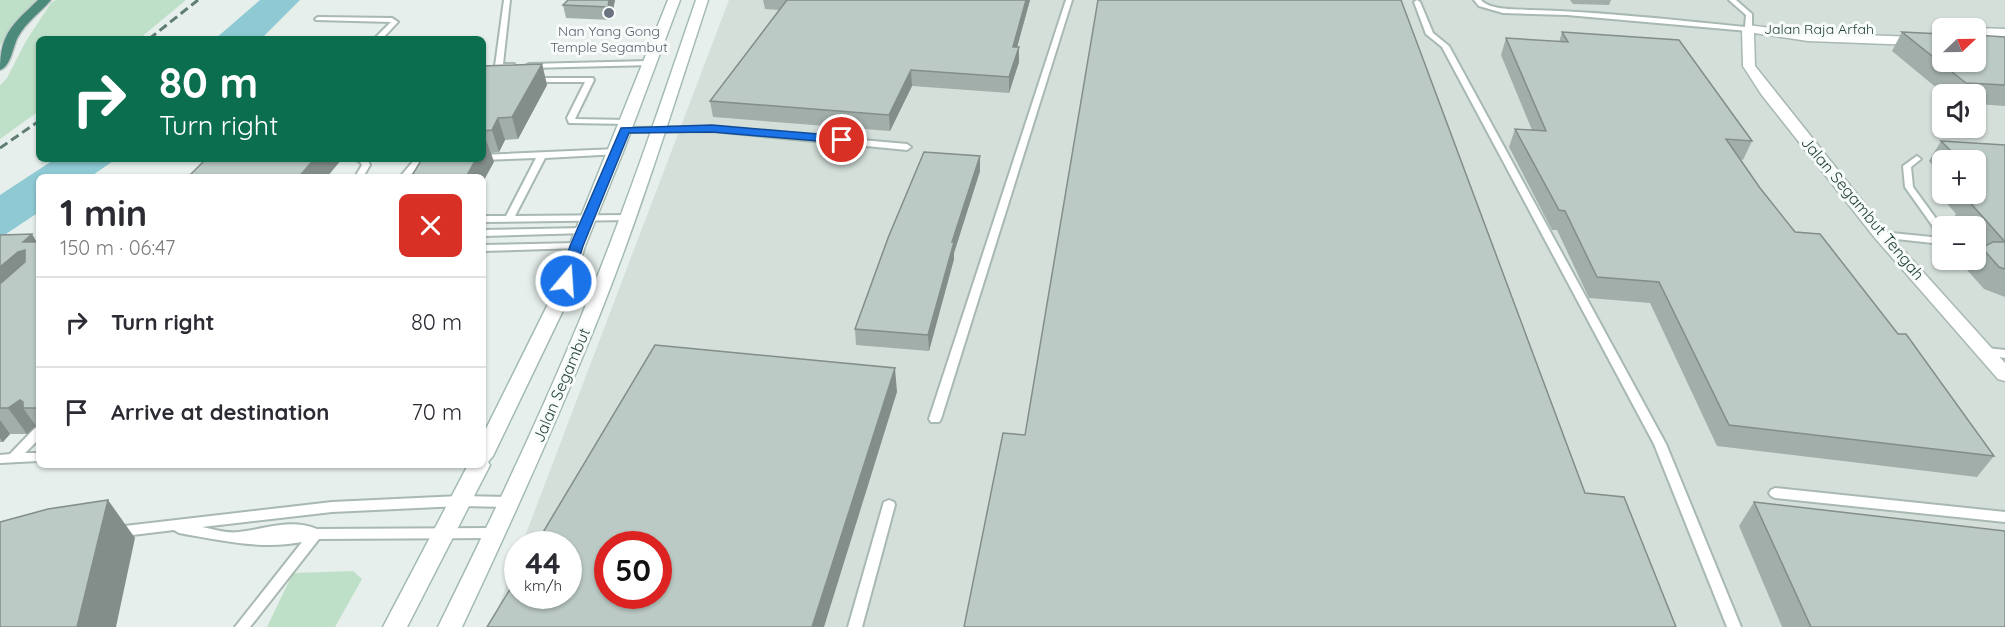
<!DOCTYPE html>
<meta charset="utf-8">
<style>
body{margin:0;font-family:Quicksand,sans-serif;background:#f2f2f3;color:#2b2b33;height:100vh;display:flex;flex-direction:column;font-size:22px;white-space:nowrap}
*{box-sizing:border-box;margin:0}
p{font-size:20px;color:#7c7c81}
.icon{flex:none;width:33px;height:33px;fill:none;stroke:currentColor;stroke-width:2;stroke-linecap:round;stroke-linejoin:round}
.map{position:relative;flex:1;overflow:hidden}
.details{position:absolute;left:36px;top:174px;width:450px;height:294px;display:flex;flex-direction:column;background:#fff;border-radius:9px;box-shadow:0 2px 4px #0004}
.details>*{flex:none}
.guide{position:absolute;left:36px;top:36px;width:450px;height:126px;border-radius:9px;box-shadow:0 2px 4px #0004;background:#0b6e4f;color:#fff;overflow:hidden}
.needle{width:39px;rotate:68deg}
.tools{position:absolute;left:1932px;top:18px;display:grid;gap:12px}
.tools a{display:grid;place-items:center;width:54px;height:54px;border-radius:9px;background:#fff;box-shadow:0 2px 4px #0004;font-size:30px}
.speed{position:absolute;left:504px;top:531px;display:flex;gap:12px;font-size:30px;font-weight:700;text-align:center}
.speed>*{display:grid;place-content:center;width:78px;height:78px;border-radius:50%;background:#fff;box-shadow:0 2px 4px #0004;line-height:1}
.speed small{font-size:15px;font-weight:400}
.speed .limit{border:9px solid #d22;background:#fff;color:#111}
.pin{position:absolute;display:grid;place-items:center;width:51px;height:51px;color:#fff;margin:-26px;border:3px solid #fff;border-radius:50%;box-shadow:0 2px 6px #0007}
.me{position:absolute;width:66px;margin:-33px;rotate:18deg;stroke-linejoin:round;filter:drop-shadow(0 0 4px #0008)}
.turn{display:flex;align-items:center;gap:21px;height:126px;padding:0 24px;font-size:27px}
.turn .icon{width:78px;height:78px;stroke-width:2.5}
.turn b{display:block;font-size:42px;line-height:51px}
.round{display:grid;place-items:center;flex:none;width:63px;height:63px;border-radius:9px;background:#f2f2f3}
.head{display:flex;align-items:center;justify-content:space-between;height:102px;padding:0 24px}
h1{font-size:36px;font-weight:800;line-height:45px}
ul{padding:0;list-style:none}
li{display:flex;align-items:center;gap:18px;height:90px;padding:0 24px;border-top:2px solid #e1e1e2}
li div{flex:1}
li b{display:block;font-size:22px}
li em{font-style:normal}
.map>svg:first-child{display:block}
.built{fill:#d4dfda;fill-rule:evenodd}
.green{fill:#bfe0c8}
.water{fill:#8ec9d4}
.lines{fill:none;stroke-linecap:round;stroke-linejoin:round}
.service-casing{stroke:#a8b8b2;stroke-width:4}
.minor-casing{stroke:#a8b8b2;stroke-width:3}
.secondary-casing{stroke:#a4bbb3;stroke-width:3}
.trunk-casing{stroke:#c2cac8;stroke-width:3}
.service{fill:#fff;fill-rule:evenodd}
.minor{fill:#fff;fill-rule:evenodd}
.secondary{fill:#fff;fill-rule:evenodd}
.trunk{fill:#4c8a7c;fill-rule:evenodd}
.rail{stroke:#5f7d75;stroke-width:3;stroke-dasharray:9 4.5;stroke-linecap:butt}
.wall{fill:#a1aea9}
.shaded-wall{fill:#838d89}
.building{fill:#bbcac4;stroke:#838d89;stroke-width:1.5;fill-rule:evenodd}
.route{fill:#1a73e8;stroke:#114b97;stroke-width:1.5}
.worship-dot{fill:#6b7280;stroke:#f7fbf9;stroke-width:2}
.labels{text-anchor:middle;stroke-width:6;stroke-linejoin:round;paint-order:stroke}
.far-street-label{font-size:14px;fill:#24423a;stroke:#f7fbf9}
.far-worship-label{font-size:14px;fill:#5b616d;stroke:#f7fbf9}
.street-label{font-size:16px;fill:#24423a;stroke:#f7fbf9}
</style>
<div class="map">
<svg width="2005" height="627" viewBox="0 0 2005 627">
<rect width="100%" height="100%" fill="#e6efeb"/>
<path class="built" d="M 729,0 L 2005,0 L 2005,627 L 491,627 L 517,557 L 518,596 L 568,596 L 568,544 L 522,544 ZM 1942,28 L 1976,28 L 1976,62 L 1942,62 ZM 1942,94 L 1976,94 L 1976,128 L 1942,128 ZM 1942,160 L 1976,160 L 1976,194 L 1942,194 ZM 1942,226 L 1976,226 L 1976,260 L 1942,260 ZM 608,544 L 658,544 L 658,596 L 608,596 Z"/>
<g class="green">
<polygon points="0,0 37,0 5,36 0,46"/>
<polygon points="56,0 186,0 139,39 39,39 39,111 0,139 0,85 7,78 26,41 51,3"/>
<polygon points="353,571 362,579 335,627 267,627 293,573"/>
</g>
<g class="water">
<polygon points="260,0 300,0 261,39 215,39"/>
<polygon points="55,159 116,159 90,177 39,177 39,212 0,238 0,195"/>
</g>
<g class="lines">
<g class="service-casing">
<g id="service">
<path d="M 504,0 L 510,0 L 503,64 L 514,64 L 515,66 C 511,70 499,70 495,66 Z"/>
<polygon points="1066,0 1072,0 941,419 939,422 931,422 929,419"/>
<polygon points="1417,0 1420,2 1433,33 1449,46 1666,444 1741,627 1727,627 1654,444 1442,47 1426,34 1414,2"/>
<path d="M 1474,0 L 1481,0 C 1490,11 1520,9 1533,10 C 1604,12 1674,20 1745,27 L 1746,15 L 1729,0 L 1736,0 L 1752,14 L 1752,29 L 1748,31 L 1567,15 L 1503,13 L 1479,6 Z"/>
<polygon points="318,17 392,18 398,22 382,39 374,39 391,22 316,20 315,19"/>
<polygon points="649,61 653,63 652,65 529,68 525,66 529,64"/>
<polygon points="530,78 593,78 594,80 575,119 628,120 632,122 628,124 569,123 567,118 585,82 530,82"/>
<polygon points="712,127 907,144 911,147 907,150 712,131 625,132 621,130 625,128"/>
<polygon points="616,149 619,150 619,154 545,158 515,216 628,215 633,218 631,220 483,222 483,216 506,216 536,158 480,160 483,159 483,155"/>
<polygon points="1917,156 1921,159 1911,167 1913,187 1942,227 1942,236 1939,235 1905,187 1903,166"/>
<polygon points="354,159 368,160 370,165 363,177 355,177 362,165 360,162"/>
<polygon points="415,159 442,159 438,162 421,163 409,177 400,177"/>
<polygon points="584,228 589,231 587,233 483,236 483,230"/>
<polygon points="1881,232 1942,238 1942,244 1878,237 1876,235"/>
<polygon points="577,243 582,246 580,248 483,251 483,245"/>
<polygon points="1987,348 2005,350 2005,358 1983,354 1982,352 1983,350"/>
<polygon points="39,427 39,439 25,453 39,453 39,461 0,463 0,455 10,454 35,428"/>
<polygon points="1775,488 2005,512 2005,522 1775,498 1771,496 1769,493 1771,490"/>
<path d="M 460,496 L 508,497 L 513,499 L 514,502 L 513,505 L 508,507 L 460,506 L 332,512 L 202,527 C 213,529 227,534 239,532 C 266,529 290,518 317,529 L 494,528 L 499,529 L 501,533 L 499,537 L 494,538 L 319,539 L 250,627 L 235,627 L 302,542 C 261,550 219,540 179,533 L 174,530 L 116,537 L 111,536 L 109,532 L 111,528 L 116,527 L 332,502 Z"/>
<polygon points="889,500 894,502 895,505 862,627 848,627 883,505 884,502"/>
</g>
</g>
<g class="minor-casing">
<g id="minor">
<polygon points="1748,25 1808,33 1942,38 1942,46 1808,41 1754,33 1755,66 1887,232 2005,363 2005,381 1998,379 1875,238 1761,94 1743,66 1742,29"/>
<polygon points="1976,28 2005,29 2005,37 1976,36"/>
</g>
</g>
<g class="secondary-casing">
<g id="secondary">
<polygon points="668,0 680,0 623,152 585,246 569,298 493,456 488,462 490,465 407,627 383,627 468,465 483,465 483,435 551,298 569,246"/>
<path d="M 696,0 L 708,0 C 673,107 640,214 598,319 C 556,423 510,525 462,627 L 438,627 C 488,525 538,422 581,317 C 624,213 660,106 696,0 Z"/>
</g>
</g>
<g class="trunk-casing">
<path id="trunk" d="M 38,0 L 51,0 C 40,13 26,22 18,37 C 13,46 11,67 0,70 C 0,33 13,24 38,0 Z"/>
</g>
<use href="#service" class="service"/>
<use href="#minor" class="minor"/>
<use href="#secondary" class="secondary"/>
<use href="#trunk" class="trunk"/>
<g class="rail">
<polyline points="149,39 198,0"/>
<polyline points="0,148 39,121"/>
</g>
</g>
<g class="wall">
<polygon points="568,0 615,0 611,20 566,18 563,5"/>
<polygon points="763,0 1030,0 1017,47 1019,62 1009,93 912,86 890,131 713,117 710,101 779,10 765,9"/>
<polygon points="1570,0 1611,0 1609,5 1573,4"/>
<polygon points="1562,32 1752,141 1743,160 1740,159 1760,188 1795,232 1994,456 1977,477 1717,446 1650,303 1589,298 1557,230 1552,230 1509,147 1515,129 1532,130 1501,55 1506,38 1559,42"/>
<polygon points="1902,32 2005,37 2005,106 1976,104 1976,94 1944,94 1892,51"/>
<polygon points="542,64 547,85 518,139 505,140 499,152 491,153 494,162 483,159 483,66"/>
<polygon points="1941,141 2005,145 2005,297 1984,289 1960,262 1962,260 1976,260 1976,226 1959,226 1953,219 1956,214 1937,192 1942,182 1942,194 1976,194 1976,160 1942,160 1942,177 1929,161"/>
<polygon points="980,156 980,171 954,253 954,259 929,351 856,345 855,329"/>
<polygon points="32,234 36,242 39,242 39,430 36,426 27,434 10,434 3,442 0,442 0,235"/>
<polygon points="1754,502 2005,627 1782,627 1739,526"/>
</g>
<g class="shaded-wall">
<polygon points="609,0 615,0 611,20 608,7"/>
<polygon points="1026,0 1030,0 1013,62 1013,47"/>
<polygon points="1019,47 1019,62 1009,93 1009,77"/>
<polygon points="542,64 547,85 518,139 512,117"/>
<polygon points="911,70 912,86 890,131 889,115"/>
<polygon points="498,118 505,140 499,152 492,130"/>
<polygon points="486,140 494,162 483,182 483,177 466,177 476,159 483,159 483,146"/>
<polygon points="980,156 980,171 954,253 954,259 929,351 928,335 952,242"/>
<polygon points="314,159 342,159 327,177 299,177"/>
<polygon points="32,234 39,246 23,242"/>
<polygon points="25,250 39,272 0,306 0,267 18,252"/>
<polygon points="895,368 897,392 824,627 812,627"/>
<polygon points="20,400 26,408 23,408 36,426 27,434 8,408"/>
<polygon points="0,420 10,434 3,442 0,438"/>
<polygon points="108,500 135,538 116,627 77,627"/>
</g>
<g class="building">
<polygon points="568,0 609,0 608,7 563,5"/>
<polygon points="787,0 1026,0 1013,47 1019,47 1009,77 911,70 889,115 710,101"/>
<polygon points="1098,0 1401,0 1585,493 1624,497 1676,627 964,627 1003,433 1025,435"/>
<polygon points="1562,32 1679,40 1752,141 1726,139 1760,188 1795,232 1820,234 1898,334 1906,334 1994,456 1729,425 1659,282 1597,277 1565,211 1559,210 1515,129 1546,131 1506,38 1568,42"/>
<polygon points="1902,32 1942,34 1942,62 1976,62 1976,35 2005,37 2005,85 1966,83"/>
<polygon points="542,64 512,117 498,118 492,130 483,131 483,66"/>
<polygon points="1941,141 2005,145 2005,242 1966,198 1976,198 1971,194 1976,194 1976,160 1960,160"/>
<polygon points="924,152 980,156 952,242 954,242 928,335 855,329 888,238"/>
<polygon points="206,159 314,159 299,177 188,177"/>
<polygon points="422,159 476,159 466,177 411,177"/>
<polygon points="32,234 23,242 39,242 39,408 23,408 23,402 20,400 8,408 0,408 0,284 25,262 25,250 18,252 0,267 0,235"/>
<polygon points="1976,241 1985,246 1993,242 2005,242 2005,269 1999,267"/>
<path d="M 655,345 L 895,368 L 812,627 L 487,627 L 518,576 L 518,596 L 568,596 L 568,544 L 536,544 ZM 608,544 L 658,544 L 658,596 L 608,596 Z"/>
<polygon points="108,500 77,627 0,627 0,522 48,509"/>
<polygon points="1754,502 2005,531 2005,627 1811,627"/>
</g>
<polygon class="route" points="712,125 842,136 847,140 842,143 712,132 629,133 583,246 572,281 566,285 561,284 559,281 570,246 621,128"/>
<circle class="worship-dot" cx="609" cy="13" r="6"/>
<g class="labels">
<g class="far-street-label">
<text x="1819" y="34">Jalan Raja Arfah</text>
</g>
<g class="far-worship-label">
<text x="609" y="36">Nan Yang Gong<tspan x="609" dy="16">Temple Segambut</tspan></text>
</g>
<g class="street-label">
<text transform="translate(1863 208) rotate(50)" y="6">Jalan Segambut Tengah</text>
<text transform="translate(561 385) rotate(-67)" y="6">Jalan Segambut</text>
</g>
</g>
</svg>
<div class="tools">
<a><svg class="needle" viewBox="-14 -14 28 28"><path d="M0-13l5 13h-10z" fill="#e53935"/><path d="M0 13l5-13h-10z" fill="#7c7c81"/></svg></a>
<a><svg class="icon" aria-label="sound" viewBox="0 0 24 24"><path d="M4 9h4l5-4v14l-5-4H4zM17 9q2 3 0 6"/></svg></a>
<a>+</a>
<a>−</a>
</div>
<div class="speed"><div>44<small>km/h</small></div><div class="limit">50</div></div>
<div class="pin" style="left:842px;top:140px;background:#d93025"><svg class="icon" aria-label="arrive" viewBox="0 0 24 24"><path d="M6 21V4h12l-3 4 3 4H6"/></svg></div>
<svg class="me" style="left:566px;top:281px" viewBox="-20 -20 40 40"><circle r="17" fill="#1a73e8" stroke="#fff" stroke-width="3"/><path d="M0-11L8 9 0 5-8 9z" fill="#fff"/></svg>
<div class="guide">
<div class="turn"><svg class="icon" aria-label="right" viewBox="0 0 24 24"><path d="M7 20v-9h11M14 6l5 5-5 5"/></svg><div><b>80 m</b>Turn right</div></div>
</div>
<section class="details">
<div class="head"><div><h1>1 min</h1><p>150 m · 06:47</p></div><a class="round" style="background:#d93025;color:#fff"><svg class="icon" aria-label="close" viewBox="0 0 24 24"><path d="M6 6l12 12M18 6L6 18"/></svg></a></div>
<ul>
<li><svg class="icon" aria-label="right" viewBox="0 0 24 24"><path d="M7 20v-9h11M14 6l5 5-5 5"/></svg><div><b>Turn right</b></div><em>80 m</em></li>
<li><svg class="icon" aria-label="arrive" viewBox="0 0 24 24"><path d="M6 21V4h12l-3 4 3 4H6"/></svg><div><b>Arrive at destination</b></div><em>70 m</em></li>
</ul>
</section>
</div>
